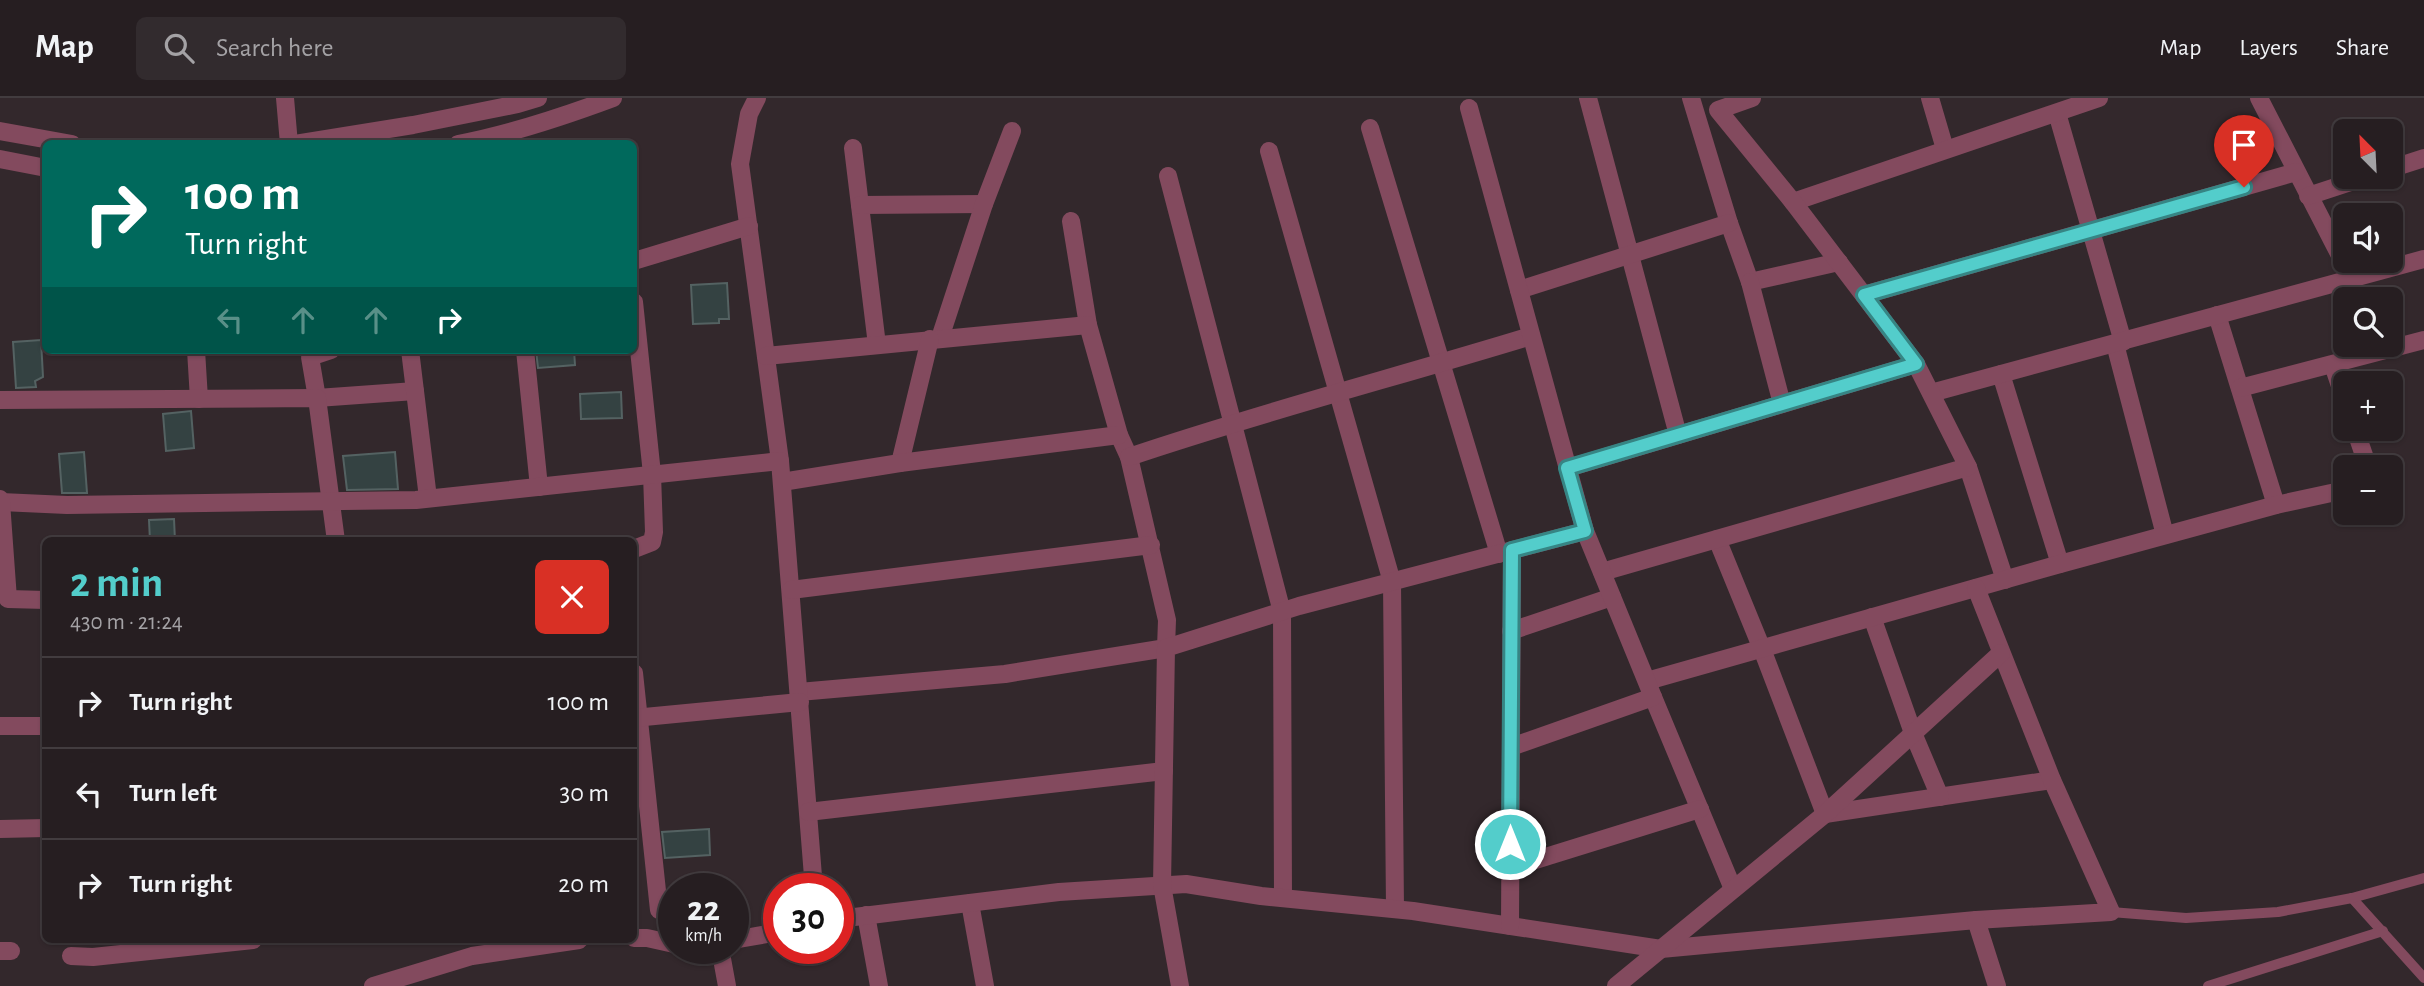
<!DOCTYPE html>
<meta charset="utf-8">
<style>
body{margin:0;font-family:"Alegreya Sans",sans-serif;background:#322b2e;color:#f1f3f6;height:100vh;display:flex;flex-direction:column;font-size:26px;white-space:nowrap}
*{box-sizing:border-box;margin:0}
p{font-size:23px;color:#a4a2a5}
.icon{flex:none;width:38px;height:38px;fill:none;stroke:currentColor;stroke-width:2;stroke-linecap:round;stroke-linejoin:round}
.map{position:relative;flex:1;overflow:hidden}
.side{position:absolute;left:42px;top:439px;width:595px;height:406px;display:flex;flex-direction:column;background:#261e21;border-radius:10px;box-shadow:0 2px 5px #0004,0 0 0 2px #423c3f}
.side>*{flex:none}
.guide{position:absolute;left:42px;top:42px;width:595px;height:214px;border-radius:10px;box-shadow:0 2px 5px #0004,0 0 0 2px #423c3f;background:#00695c;color:#fff;overflow:hidden}
.needle{width:46px;rotate:336deg}
.fabs{position:absolute;left:2333px;top:21px;display:grid;gap:14px}
.fabs a{display:grid;place-items:center;width:70px;height:70px;border-radius:10px;background:#261e21;box-shadow:0 2px 5px #0004,0 0 0 2px #423c3f;font-size:35px}
.speed{position:absolute;left:658px;top:775px;display:flex;gap:14px;font-size:35px;font-weight:700;text-align:center}
.speed>*{display:grid;place-content:center;width:91px;height:91px;border-radius:50%;background:#261e21;box-shadow:0 2px 5px #0004,0 0 0 2px #423c3f;line-height:1}
.speed small{font-size:18px;font-weight:400}
.speed .limit{border:10px solid #d22;background:#fff;color:#111}
.pin{position:absolute;display:grid;place-items:center;width:60px;height:60px;color:#fff;margin:-72px -30px;border-radius:50% 50% 50% 0;rotate:-45deg;box-shadow:0 0 7px #0007}
.pin .icon{rotate:45deg}
.me{position:absolute;width:77px;margin:-38px;rotate:0deg;stroke-linejoin:round;filter:drop-shadow(0 0 5px #0008)}
.turn{display:flex;align-items:center;gap:24px;height:147px;padding:0 28px;font-size:32px}
.turn .icon{width:91px;height:91px;stroke-width:2.5}
.turn b{display:block;font-size:49px;line-height:60px}
.lanes{display:flex;align-items:center;height:66px;padding:0 28px;background:#0003;justify-content:center;gap:35px;direction:ltr}
.lanes .off{opacity:.35}
.round{display:grid;place-items:center;flex:none;width:74px;height:74px;border-radius:10px;background:#322b2e}
.summary{display:flex;align-items:center;justify-content:space-between;height:119px;padding:0 28px}
h1{font-size:42px;font-weight:700;line-height:52px;color:#53cdcb}
ul{padding:0;list-style:none}
li{display:flex;align-items:center;gap:21px;height:91px;padding:0 28px;border-top:2px solid #423c3f}
li div{flex:1}
li b{display:block;font-size:26px}
li em{font-style:normal}
header{display:flex;align-items:center;gap:42px;box-sizing:border-box;height:98px;padding:0 35px;background:#261e21;border-bottom:2px solid #423c3f}
header strong{font-size:33px}
nav{display:flex;gap:38px;margin-inline-start:auto;font-size:24px}
.search{width:490px;height:63px;background:#322b2e;display:flex;align-items:center;gap:18px;box-sizing:border-box;padding:0 24px;border-radius:10px;color:#a4a2a5;font-size:26px}
.map>svg:first-child{display:block}
.building{fill:#344242;stroke:#546262;stroke-width:2}
.lines{fill:none;stroke-linecap:round;stroke-linejoin:round}
.service{stroke:#834a5e;stroke-width:10}
.minor{stroke:#834a5e;stroke-width:18}
.route-casing{stroke:#368584;stroke-width:18}
.route{stroke:#53cdcb;stroke-width:12}
</style>
<header>
<strong>Map</strong>
<div class="search"><svg class="icon" aria-label="search" viewBox="0 0 24 24"><circle cx="10" cy="10" r="6"/><path d="M15 15l6 6"/></svg>Search here</div>
<nav><a>Map</a><a>Layers</a><a>Share</a></nav>
</header>
<div class="map">
<svg width="2424" height="888" viewBox="0 0 2424 888">
<rect width="100%" height="100%" fill="#33282c"/>
<g class="building">
<polygon points="727,185 729,221 719,221 719,225 693,226 691,187"/>
<polygon points="41,242 43,279 35,283 36,289 16,290 13,244"/>
<polygon points="536,252 574,252 575,267 538,270"/>
<polygon points="621,294 622,320 581,321 580,296"/>
<polygon points="191,313 194,350 166,353 163,316"/>
<polygon points="84,354 87,395 62,395 59,356"/>
<polygon points="395,354 398,391 347,392 343,358"/>
<polygon points="174,421 175,443 150,443 149,422"/>
<polygon points="709,731 710,757 665,760 662,734"/>
</g>
<g class="lines">
<g class="service">
<polyline points="2352,800 2424,880"/>
<polyline points="2111,814 2186,820 2278,814 2352,800 2424,780"/>
<polyline points="2208,888 2383,833"/>
</g>
<g class="minor">
<polyline points="285,0 289,46"/>
<polyline points="757,0 749,16 740,66 780,363"/>
<polyline points="1588,0 1678,337"/>
<polyline points="1691,0 1729,125 1750,184 1839,164"/>
<polyline points="1930,0 1945,51"/>
<polyline points="2259,0 2351,179"/>
<polyline points="2057,15 2123,244"/>
<polyline points="1370,30 1499,456"/>
<polyline points="0,33 72,46"/>
<polyline points="295,46 413,27 518,6 538,0"/>
<path d="M 458,46 C 511,36 562,19 613,0"/>
<polyline points="853,50 877,247"/>
<polyline points="1269,53 1392,484 1395,811"/>
<polyline points="0,61 46,70"/>
<polyline points="2390,71 2424,60"/>
<polyline points="1168,78 1282,514 1283,800"/>
<polyline points="2308,98 2366,79"/>
<polyline points="1793,104 2099,0"/>
<polyline points="860,107 984,106"/>
<polyline points="1071,123 1088,227"/>
<polyline points="634,163 749,128"/>
<polyline points="1750,184 1782,306"/>
<polyline points="1519,192 1729,125"/>
<polyline points="1864,197 2296,74"/>
<polyline points="634,204 652,376 654,434 652,444 634,451"/>
<polyline points="2217,217 2276,407"/>
<polyline points="940,240 984,106 1012,33"/>
<polyline points="2115,246 2165,437"/>
<polyline points="196,252 199,301"/>
<polyline points="331,252 310,259 317,300 415,293"/>
<polyline points="410,252 428,400"/>
<polyline points="525,252 539,389"/>
<polyline points="766,258 1088,227 1119,337 1129,359 1167,522 1166,550 1005,576 799,594"/>
<polyline points="2333,267 2345,303"/>
<polyline points="2001,276 2060,466"/>
<polyline points="2240,290 2424,242"/>
<polyline points="1931,295 2424,161"/>
<polyline points="0,302 317,300 336,443"/>
<polyline points="2355,331 2368,369"/>
<path d="M 1129,359 C 1262,314 1397,279 1531,238"/>
<polyline points="900,365 930,241"/>
<polyline points="1968,369 2005,482"/>
<polyline points="1568,370 1916,266 1793,104 1718,12 1752,0"/>
<polyline points="782,384 900,365 1119,337"/>
<polyline points="0,401 1,404 67,407 416,402 780,363 814,791"/>
<polyline points="1,404 8,501 46,502"/>
<polyline points="1717,441 1762,551 1825,716 2052,682"/>
<polyline points="1602,474 1968,369 1916,266"/>
<polyline points="791,492 1151,447"/>
<polyline points="1872,519 1913,635 1940,699"/>
<polyline points="1511,533 1612,499"/>
<polyline points="634,575 659,812"/>
<polyline points="1647,583 2060,466 2276,407 2345,392"/>
<polyline points="1653,599 1733,791"/>
<polyline points="634,620 800,604"/>
<polyline points="0,628 46,628"/>
<polyline points="1511,649 1653,599 1585,433"/>
<polyline points="808,714 1164,673"/>
<polyline points="0,731 46,730"/>
<polyline points="1510,770 1700,711"/>
<polyline points="970,805 985,888"/>
<polyline points="866,817 879,888"/>
<polyline points="838,821 1059,794 1186,786 1261,798 1413,813 1661,851 1976,822 2111,814 2052,682 1976,490"/>
<polyline points="1976,822 1997,888"/>
<polyline points="1510,828 1512,452"/>
<polyline points="634,840 647,840 674,846"/>
<polyline points="733,842 779,834"/>
<polyline points="720,850 727,888"/>
<polyline points="0,853 11,853"/>
<polyline points="71,858 93,859 253,842"/>
<polyline points="373,888 472,858 579,842"/>
<polyline points="1180,888 1162,787 1166,550 1299,508 1585,433 1469,10"/>
<polyline points="1616,888 1825,716 2001,555"/>
</g>
</g>
<g class="lines">
<g class="route-casing">
<polyline id="route" points="1510,746 1512,452 1585,433 1567,370 1916,266 1864,197 2244,89"/>
</g>
<use href="#route" class="route"/>
</g>
</svg>
<div class="fabs">
<a><svg class="needle" viewBox="-14 -14 28 28"><path d="M0-13l5 13h-10z" fill="#e53935"/><path d="M0 13l5-13h-10z" fill="#a4a2a5"/></svg></a>
<a><svg class="icon" aria-label="sound" viewBox="0 0 24 24"><path d="M4 9h4l5-4v14l-5-4H4zM17 9q2 3 0 6"/></svg></a>
<a><svg class="icon" aria-label="search" viewBox="0 0 24 24"><circle cx="10" cy="10" r="6"/><path d="M15 15l6 6"/></svg></a>
<a>+</a>
<a>−</a>
</div>
<div class="speed"><div>22<small>km/h</small></div><div class="limit">30</div></div>
<div class="pin" style="left:2244px;top:89px;background:#d93025"><svg class="icon" aria-label="arrive" viewBox="0 0 24 24"><path d="M6 21V4h12l-3 4 3 4H6"/></svg></div>
<svg class="me" style="left:1510px;top:746px" viewBox="-20 -20 40 40"><circle r="17" fill="#53cdcb" stroke="#fff" stroke-width="3"/><path d="M0-11L8 9 0 5-8 9z" fill="#fff"/></svg>
<div class="guide">
<div class="turn"><svg class="icon" aria-label="right" viewBox="0 0 24 24"><path d="M7 20v-9h11M14 6l5 5-5 5"/></svg><div><b>100 m</b>Turn right</div></div>
<div class="lanes"><svg class="icon off" aria-label="left" viewBox="0 0 24 24"><path d="M17 20v-9H6M10 6l-5 5 5 5"/></svg><svg class="icon off" aria-label="ahead" viewBox="0 0 24 24"><path d="M12 20V5M6 11l6-6 6 6"/></svg><svg class="icon off" aria-label="ahead" viewBox="0 0 24 24"><path d="M12 20V5M6 11l6-6 6 6"/></svg><svg class="icon" aria-label="right" viewBox="0 0 24 24"><path d="M7 20v-9h11M14 6l5 5-5 5"/></svg></div>
</div>
<section class="side">
<div class="summary"><div><h1>2 min</h1><p>430 m · 21:24</p></div><a class="round" style="background:#d93025;color:#fff"><svg class="icon" aria-label="close" viewBox="0 0 24 24"><path d="M6 6l12 12M18 6L6 18"/></svg></a></div>
<ul>
<li><svg class="icon" aria-label="right" viewBox="0 0 24 24"><path d="M7 20v-9h11M14 6l5 5-5 5"/></svg><div><b>Turn right</b></div><em>100 m</em></li>
<li><svg class="icon" aria-label="left" viewBox="0 0 24 24"><path d="M17 20v-9H6M10 6l-5 5 5 5"/></svg><div><b>Turn left</b></div><em>30 m</em></li>
<li><svg class="icon" aria-label="right" viewBox="0 0 24 24"><path d="M7 20v-9h11M14 6l5 5-5 5"/></svg><div><b>Turn right</b></div><em>20 m</em></li>
</ul>
</section>
</div>
